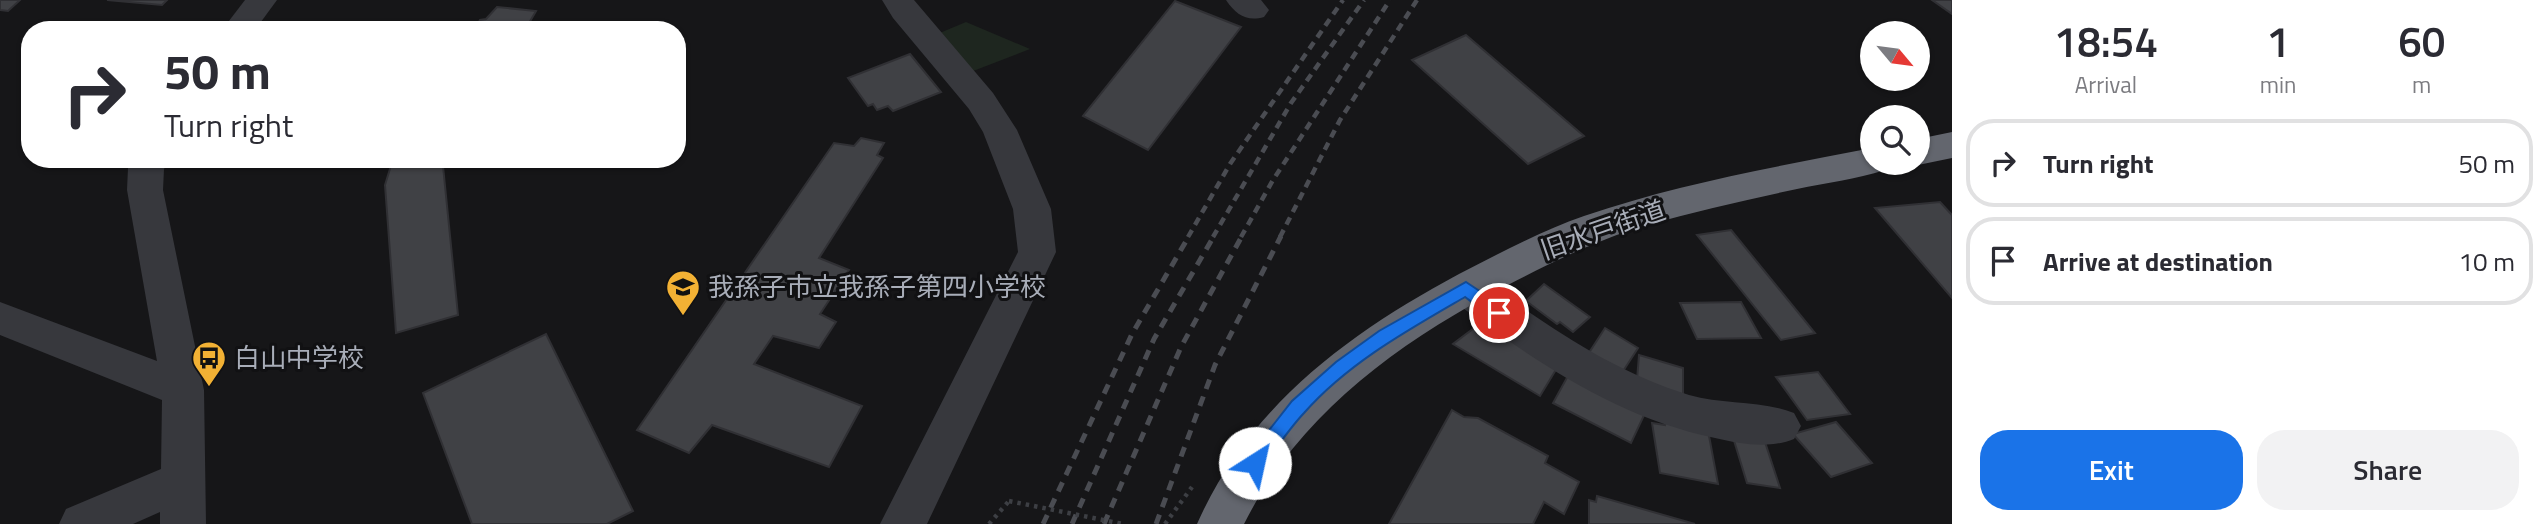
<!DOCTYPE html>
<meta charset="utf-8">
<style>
body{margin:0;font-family:"Titillium Web","Noto Sans JP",sans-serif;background:#f2f2f3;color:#2b2b33;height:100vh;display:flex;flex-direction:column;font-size:26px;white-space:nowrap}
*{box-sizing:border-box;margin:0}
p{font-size:23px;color:#7c7c81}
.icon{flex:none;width:38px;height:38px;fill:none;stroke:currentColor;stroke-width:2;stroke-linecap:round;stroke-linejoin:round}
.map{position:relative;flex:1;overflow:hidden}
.details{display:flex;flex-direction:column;background:#fff;width:595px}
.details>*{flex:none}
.guide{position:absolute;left:21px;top:21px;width:665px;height:147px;border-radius:28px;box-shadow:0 2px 5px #0004;background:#fff;color:#2b2b33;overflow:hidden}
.needle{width:46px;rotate:119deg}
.buttons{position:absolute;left:1860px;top:21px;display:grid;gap:14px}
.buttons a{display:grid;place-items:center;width:70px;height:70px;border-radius:50%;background:#fff;box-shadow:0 2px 5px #0004;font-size:35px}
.pin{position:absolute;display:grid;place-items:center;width:60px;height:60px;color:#fff;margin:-30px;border:4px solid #fff;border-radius:50%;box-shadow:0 2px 7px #0007}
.me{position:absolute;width:77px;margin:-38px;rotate:35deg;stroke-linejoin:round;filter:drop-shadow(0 0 5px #0008)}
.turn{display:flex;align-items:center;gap:24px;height:147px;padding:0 28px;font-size:32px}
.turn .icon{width:91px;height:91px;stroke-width:2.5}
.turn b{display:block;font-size:49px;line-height:60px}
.eta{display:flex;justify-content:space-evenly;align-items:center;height:119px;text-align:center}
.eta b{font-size:42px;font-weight:600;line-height:49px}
.primary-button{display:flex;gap:14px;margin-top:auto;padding:14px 28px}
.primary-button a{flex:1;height:80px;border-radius:28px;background:#1a73e8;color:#fff;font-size:28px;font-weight:600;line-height:80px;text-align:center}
.primary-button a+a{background:#f2f2f3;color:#2b2b33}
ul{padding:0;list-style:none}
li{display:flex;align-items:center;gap:21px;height:88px;margin:0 14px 10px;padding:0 14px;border:4px solid #e1e1e2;border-radius:28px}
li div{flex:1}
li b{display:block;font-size:26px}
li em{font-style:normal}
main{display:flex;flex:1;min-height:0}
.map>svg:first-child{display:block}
.green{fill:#1e261f}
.building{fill:#404145;stroke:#303034;stroke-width:2}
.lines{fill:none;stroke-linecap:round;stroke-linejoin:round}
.path{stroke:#3d3f44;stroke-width:4.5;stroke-dasharray:3.5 5;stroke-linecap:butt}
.minor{fill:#37383d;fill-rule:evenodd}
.highway{fill:#63666e;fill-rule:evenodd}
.rail-far1{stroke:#4a4c52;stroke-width:4.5;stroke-dasharray:8 6;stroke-linecap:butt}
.rail{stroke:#4a4c52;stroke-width:5;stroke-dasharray:10 8;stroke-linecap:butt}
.path-bridge{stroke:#3d3f44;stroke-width:4.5;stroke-dasharray:3.5 5;stroke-linecap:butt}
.route{fill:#1a73e8;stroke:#114b97;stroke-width:2}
.labels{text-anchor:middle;stroke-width:6;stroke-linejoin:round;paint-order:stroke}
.street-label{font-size:26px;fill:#a8adb8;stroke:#111113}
.poi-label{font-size:26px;fill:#a8adb8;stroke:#111113;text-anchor:start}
</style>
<main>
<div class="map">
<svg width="1952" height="524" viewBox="0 0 1952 524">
<rect width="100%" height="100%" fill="#161618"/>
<polygon class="green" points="966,22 1030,49 968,73 935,35"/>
<g class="building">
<polygon points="0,0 20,0 8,11 0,10"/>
<polygon points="107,0 167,0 162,5"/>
<polygon points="1932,0 1952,0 1952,14"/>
<polygon points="1175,1 1241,27 1148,150 1083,116"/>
<polygon points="497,7 536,11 525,30 475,30 480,20 486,19"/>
<polygon points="1466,35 1584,136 1528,164 1412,60"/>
<polygon points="910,54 941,92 893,111 888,106 877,110 873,104 868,106 848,78"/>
<polygon points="861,138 884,143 877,155 883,158 819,258 849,270 820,314 836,322 819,348 773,336 754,364 862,406 829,467 712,425 689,453 637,430 834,143 854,146"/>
<polygon points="393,159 447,159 443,166 458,315 396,333 385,185"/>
<polygon points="1940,202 1952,215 1952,298 1875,208"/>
<polygon points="1731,230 1815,333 1781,340 1697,235"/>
<polygon points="1544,284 1590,317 1573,332 1560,322 1557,324 1526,301"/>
<polygon points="1741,302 1761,338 1697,339 1680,303"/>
<polygon points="1490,316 1560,363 1540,396 1453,344"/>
<polygon points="1605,328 1638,348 1618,379 1585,359"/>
<polygon points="546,334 633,511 607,524 472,524 423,393"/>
<polygon points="1639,355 1683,368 1683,401 1637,380"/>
<polygon points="1818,372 1850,414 1807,420 1776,377"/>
<polygon points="1569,374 1646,411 1631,443 1553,403"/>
<polygon points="1452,410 1464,417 1478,418 1548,456 1545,463 1579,482 1564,514 1544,502 1533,524 1389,524"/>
<polygon points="1666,419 1707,425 1718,484 1660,473 1652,423 1665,425"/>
<polygon points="1836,422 1872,463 1831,477 1793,434"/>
<polygon points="1732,434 1764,439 1780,488 1747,483"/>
<polygon points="1597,496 1695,524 1589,524 1589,500 1596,502"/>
</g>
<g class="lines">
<g class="path">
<polyline points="989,524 1009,501"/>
<polyline points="1165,524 1192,487"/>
</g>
<g class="minor">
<polygon points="245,0 277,0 255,30 222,30"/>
<polygon points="882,0 914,0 993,93 1017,130 1051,209 1056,252 927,524 880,524 1018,252 1013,209 983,132 969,109 893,18"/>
<path d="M 1226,0 L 1261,0 L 1269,10 L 1264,17 C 1247,22 1236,15 1226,0 Z"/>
<polygon points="133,159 170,159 164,169 163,190 204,390 206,524 160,524 160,512 133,524 59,524 66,509 161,469 162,400 0,335 0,302 157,361 127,190 128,168"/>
<path d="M 1466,273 L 1480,278 C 1545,324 1612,372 1689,395 C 1724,405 1761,400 1794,413 L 1801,426 L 1794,439 C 1769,449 1741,444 1715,438 C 1615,417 1533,360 1452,300 L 1446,289 L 1452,278 Z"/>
</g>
<g class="highway">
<polygon points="1952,132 1952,158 1918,165 1911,163 1918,163 1918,139"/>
<path d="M 1872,148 L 1872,163 L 1889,163 L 1885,170 C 1856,179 1826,183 1797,189 C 1746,200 1696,211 1647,225 C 1597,240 1552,262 1506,286 C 1398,343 1300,413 1244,524 L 1197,524 C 1249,406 1349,333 1459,274 C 1500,253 1541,231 1584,216 C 1677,184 1775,167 1872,148 Z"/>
</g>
<g class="rail-far1">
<polyline points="1188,237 1230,164 1343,0"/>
<polyline points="1213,237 1291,103 1364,0"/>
<polyline points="1241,237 1273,180 1390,0"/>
<polyline points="1280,237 1340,120 1417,0"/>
</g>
<g class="rail">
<polyline points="1043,524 1132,334 1189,236"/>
<polyline points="1072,524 1154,339 1214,236"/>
<polyline points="1104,524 1181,347 1242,236"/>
<polyline points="1156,524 1215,365 1281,236"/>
</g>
<polyline class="path-bridge" points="1009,501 1123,524"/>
</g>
<path class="route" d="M 1466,282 L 1505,308 L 1507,313 L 1505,318 L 1493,318 L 1465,297 C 1408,330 1348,363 1304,413 C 1288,430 1275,450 1261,469 L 1255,471 L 1248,469 L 1246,463 L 1248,457 L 1292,401 L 1336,362 L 1379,331 Z"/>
<defs>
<g id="school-pin" transform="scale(1.75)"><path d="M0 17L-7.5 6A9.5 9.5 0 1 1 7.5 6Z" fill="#f2b134" stroke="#111113"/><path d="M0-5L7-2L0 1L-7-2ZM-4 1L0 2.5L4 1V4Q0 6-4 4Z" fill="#111"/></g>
<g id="bus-pin" transform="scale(1.75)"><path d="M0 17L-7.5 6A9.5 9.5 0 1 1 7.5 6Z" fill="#f2b134" stroke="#111113"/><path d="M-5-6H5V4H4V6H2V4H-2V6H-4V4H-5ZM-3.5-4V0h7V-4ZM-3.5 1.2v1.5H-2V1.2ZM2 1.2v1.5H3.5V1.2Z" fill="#111"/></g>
</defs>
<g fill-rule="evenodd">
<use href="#school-pin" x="683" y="287"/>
<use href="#bus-pin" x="209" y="358"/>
</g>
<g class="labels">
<g class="street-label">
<text transform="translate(1603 230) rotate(-19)" y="9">旧水戸街道</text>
</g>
<g class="poi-label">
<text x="708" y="296">我孫子市立我孫子第四小学校</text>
<text x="234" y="367">白山中学校</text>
</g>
</g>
</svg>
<div class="buttons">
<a><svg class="needle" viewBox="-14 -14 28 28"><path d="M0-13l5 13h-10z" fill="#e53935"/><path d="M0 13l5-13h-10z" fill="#7c7c81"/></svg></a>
<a><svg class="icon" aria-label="search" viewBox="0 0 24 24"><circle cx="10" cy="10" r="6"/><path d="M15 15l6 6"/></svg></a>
</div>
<div class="pin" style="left:1499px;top:313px;background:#d93025"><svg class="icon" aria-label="arrive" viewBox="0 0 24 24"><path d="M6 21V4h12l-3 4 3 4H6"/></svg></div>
<svg class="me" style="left:1255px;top:463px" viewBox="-20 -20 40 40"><circle r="19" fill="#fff"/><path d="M0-13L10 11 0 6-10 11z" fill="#1a73e8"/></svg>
<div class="guide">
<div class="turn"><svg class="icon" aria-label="right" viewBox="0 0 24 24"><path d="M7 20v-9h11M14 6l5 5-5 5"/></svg><div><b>50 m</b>Turn right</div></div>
</div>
</div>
<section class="details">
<div class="eta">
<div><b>18:54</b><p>Arrival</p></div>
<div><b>1</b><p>min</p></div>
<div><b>60</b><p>m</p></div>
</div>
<ul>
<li><svg class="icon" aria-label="right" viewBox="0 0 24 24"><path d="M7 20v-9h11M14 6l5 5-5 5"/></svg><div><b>Turn right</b></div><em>50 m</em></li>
<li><svg class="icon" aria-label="arrive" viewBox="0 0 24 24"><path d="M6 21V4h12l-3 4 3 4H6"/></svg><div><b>Arrive at destination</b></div><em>10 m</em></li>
</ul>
<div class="primary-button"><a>Exit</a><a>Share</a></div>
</section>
</main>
